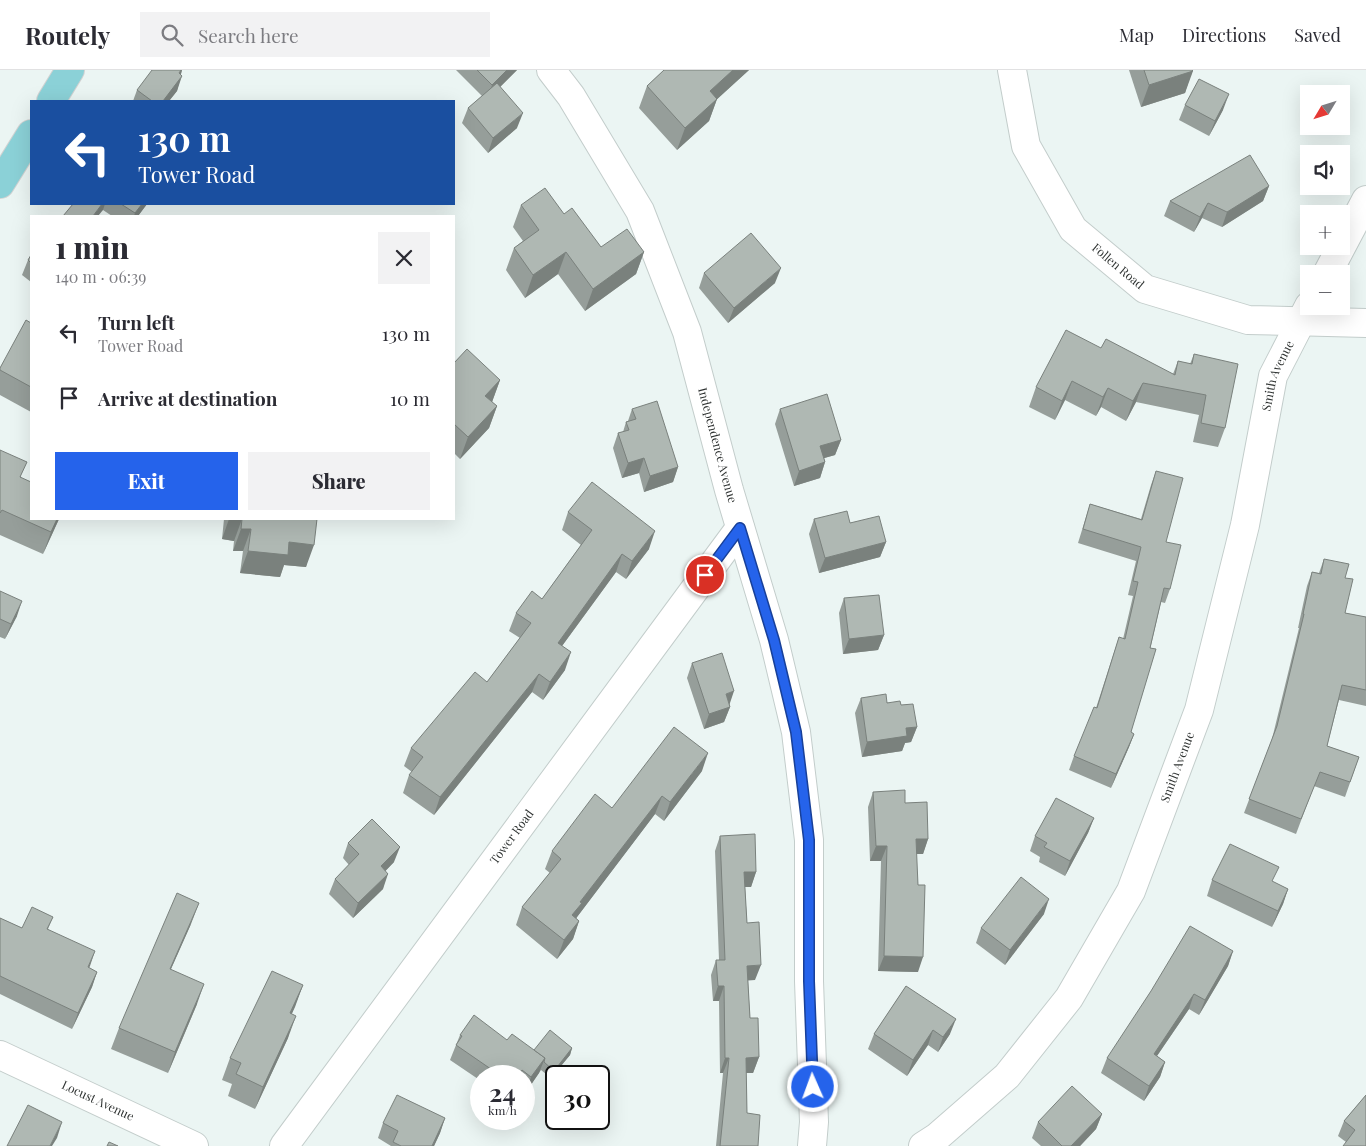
<!DOCTYPE html>
<meta charset="utf-8">
<style>
body{margin:0;font-family:"Playfair Display",serif;background:#f2f2f3;color:#2b2b33;height:100vh;display:flex;flex-direction:column;font-size:19px;white-space:nowrap}
*{box-sizing:border-box;margin:0}
p{font-size:16px;color:#7c7c81}
.icon{flex:none;width:28px;height:28px;fill:none;stroke:currentColor;stroke-width:2;stroke-linecap:round;stroke-linejoin:round}
.map{position:relative;flex:1;overflow:hidden}
.details{position:absolute;left:30px;top:145px;width:425px;height:305px;display:flex;flex-direction:column;background:#fff;border-radius:0px;box-shadow:0 5px 20px #0002}
.details>*{flex:none}
.hud{position:absolute;left:30px;top:30px;width:425px;height:105px;border-radius:0px;box-shadow:0 5px 20px #0002;background:#1a4fa0;color:#fff;overflow:hidden}
.needle{width:32px;rotate:232deg}
.controls{position:absolute;left:1300px;top:15px;display:grid;gap:10px}
.controls a{display:grid;place-items:center;width:50px;height:50px;border-radius:0px;background:#fff;box-shadow:0 5px 20px #0002;font-size:25px}
.speed{position:absolute;left:470px;top:995px;display:flex;gap:10px;font-size:25px;font-weight:700;text-align:center}
.speed>*{display:grid;place-content:center;width:65px;height:65px;border-radius:50%;background:#fff;box-shadow:0 5px 20px #0002;line-height:1}
.speed small{font-size:12px;font-weight:400}
.speed .limit{border:2px solid #111;border-radius:8px;background:#fff;color:#111}
.pin{position:absolute;display:grid;place-items:center;width:42px;height:42px;color:#fff;margin:-21px;border:2px solid #fff;border-radius:50%;box-shadow:0 1px 5px #0007}
.me{position:absolute;width:55px;margin:-28px;rotate:358deg;stroke-linejoin:round;filter:drop-shadow(0 0 4px #0008)}
.turn{display:flex;align-items:center;gap:18px;height:105px;padding:0 25px;font-size:22px}
.turn .icon{width:65px;height:65px;stroke-width:2.5}
.turn b{display:block;font-size:35px;line-height:42px}
.round{display:grid;place-items:center;flex:none;width:52px;height:52px;border-radius:0px;background:#f2f2f3}
.headline{display:flex;align-items:center;justify-content:space-between;height:85px;padding:0 25px}
h1{font-size:30px;font-weight:800;line-height:38px}
.action{display:flex;gap:10px;margin-top:auto;padding:10px 25px}
.action a{flex:1;height:58px;border-radius:0px;background:#2563eb;color:#fff;font-size:20px;font-weight:800;line-height:58px;text-align:center}
.action a+a{background:#f2f2f3;color:#2b2b33}
ul{padding:0;list-style:none}
li{display:flex;align-items:center;gap:15px;height:65px;padding:0 25px}
li div{flex:1}
li b{display:block;font-size:19px}
li em{font-style:normal}
header{display:flex;align-items:center;gap:30px;box-sizing:border-box;height:70px;padding:0 25px;background:#fff;border-bottom:1px solid #e1e1e2}
header strong{font-size:24px}
nav{display:flex;gap:28px;margin-inline-start:auto;font-size:18px}
.search{width:350px;height:45px;background:#f2f2f3;display:flex;align-items:center;gap:12px;box-sizing:border-box;padding:0 18px;border-radius:0px;color:#7c7c81;font-size:19px}
.map>svg:first-child{display:block}
.lines{fill:none;stroke-linecap:round;stroke-linejoin:round}
.minor-casing{stroke:#c3cdcb;stroke-width:30}
.tertiary-casing{stroke:#c3cdcb;stroke-width:30}
.primary-casing{stroke:#d1d2d2;stroke-width:30}
.minor{stroke:#fff;stroke-width:28}
.tertiary{stroke:#fff;stroke-width:28}
.primary{stroke:#8bd1d7;stroke-width:28}
.wall{fill:#969e9a}
.shaded-wall{fill:#7a817d}
.building{fill:#afb8b3;stroke:#7a817d}
.route-casing{stroke:#184099;stroke-width:12}
.route{stroke:#2563eb;stroke-width:9}
.labels{text-anchor:middle;stroke-width:5;stroke-linejoin:round;paint-order:stroke}
.street-label{font-size:12px;fill:#2e3231;stroke:#ebf5f3}
</style>
<header>
<strong>Routely</strong>
<div class="search"><svg class="icon" aria-label="search" viewBox="0 0 24 24"><circle cx="10" cy="10" r="6"/><path d="M15 15l6 6"/></svg>Search here</div>
<nav><a>Map</a><a>Directions</a><a>Saved</a></nav>
</header>
<div class="map">
<svg width="1366" height="1076" viewBox="0 0 1366 1076">
<rect width="100%" height="100%" fill="#ebf5f3"/>
<g class="lines">
<g class="minor-casing">
<g id="minor">
<path id="s1" d="M 551,0 L 571,26 L 640,141 L 687,262 L 729,420 L 774,570 L 796,662 L 809,770 L 809,911 L 814,1052 L 812,1076"/>
<path id="s2" d="M 1012,0 L 1026,76 L 1073,159 L 1145,219 L 1248,250 L 1366,253"/>
<polyline points="1327,204 1366,130"/>
<path id="s3" d="M 284,1076 L 740,458"/>
<path id="s4" d="M 923,1076 L 937,1067 L 1007,1006 L 1069,928 L 1131,821 L 1199,640 L 1245,455 L 1273,306 L 1309,236"/>
</g>
</g>
<g class="tertiary-casing">
<g id="tertiary">
<path id="s5" d="M 0,985 L 194,1076"/>
</g>
</g>
<g class="primary-casing">
<g id="primary">
<polyline points="51,31 70,0"/>
<polyline points="0,114 31,64"/>
</g>
</g>
<use href="#minor" class="minor"/>
<use href="#tertiary" class="tertiary"/>
<use href="#primary" class="primary"/>
</g>
<g class="wall">
<polygon points="182,0 177,21 169,31 133,31 137,20"/>
<polygon points="456,0 517,0 500,17 517,58 488,83 462,53 468,38 482,26"/>
<polygon points="664,0 749,0 717,29 709,51 677,80 639,38 647,16"/>
<polygon points="1129,0 1192,0 1185,23 1141,37"/>
<polygon points="1185,35 1223,40 1209,66 1179,50"/>
<polygon points="1269,116 1263,131 1222,157 1202,148 1194,162 1164,146 1170,131"/>
<polygon points="73,134 147,134 138,146 112,146 103,140"/>
<polygon points="521,135 564,144 601,177 644,182 636,204 585,241 558,204 525,228 506,200 514,178 523,171 513,157"/>
<polygon points="31,185 31,212 22,205 28,190"/>
<polygon points="704,203 775,213 728,253 699,218"/>
<polygon points="31,253 31,342 0,325 0,298"/>
<polygon points="1101,278 1173,304 1178,291 1190,294 1194,284 1225,358 1218,377 1193,372 1199,345 1136,332 1126,351 1101,337 1096,346 1065,330 1055,350 1029,337 1036,317"/>
<polygon points="454,293 500,310 492,332 497,336 489,358 460,389 454,383"/>
<polygon points="632,339 678,397 673,412 644,422 639,403 622,408 613,378 618,363 623,362 626,352 628,351"/>
<polygon points="780,339 841,370 835,385 824,388 825,392 820,408 794,416 775,354"/>
<polygon points="0,380 21,407 31,449 59,449 43,484 0,465"/>
<polygon points="1156,401 1166,472 1170,519 1165,533 1161,532 1131,662 1134,664 1129,677 1111,718 1069,700 1074,686 1096,638 1119,567 1123,569 1133,526 1128,525 1136,491 1078,473 1090,434 1141,449 1151,415"/>
<polygon points="568,442 649,479 626,509 616,502 562,576 565,600 543,630 532,622 434,745 403,723 409,705 412,702 404,696 411,678 487,612 520,568 509,561 516,543 542,529 581,475 562,460"/>
<polygon points="224,449 317,449 306,497 284,495 280,507 240,503 243,481 233,481 234,471 222,469"/>
<polygon points="814,449 850,453 886,472 880,487 819,503 809,464"/>
<polygon points="1324,489 1345,508 1345,543 1366,547 1366,636 1339,630 1327,676 1359,687 1345,727 1314,716 1296,764 1244,743 1272,669 1299,558 1298,558 1307,516 1312,502 1319,503"/>
<polygon points="0,521 17,546 5,569 0,567"/>
<polygon points="844,528 884,565 878,580 843,584 839,543"/>
<polygon points="692,593 729,635 730,637 724,652 704,659 687,608"/>
<polygon points="861,628 901,635 917,657 911,672 905,673 902,681 862,687 855,643"/>
<polygon points="702,701 664,751 655,744 577,847 576,848 579,851 573,869 557,889 516,855 522,837 550,803 545,799 552,781 612,738"/>
<polygon points="873,722 905,733 928,769 923,784 916,784 918,815 918,902 878,901 881,791 870,791 868,737"/>
<polygon points="1094,748 1088,763 1065,806 1039,792 1040,787 1030,781 1035,766"/>
<polygon points="720,766 756,802 751,817 745,817 747,853 755,910 748,910 750,948 759,987 753,1003 746,1003 747,1043 758,1076 716,1076 723,1003 720,1003 719,931 713,931 711,905 716,890 719,890 715,781"/>
<polygon points="348,773 394,792 385,801 383,819 353,848 329,824 335,809 349,795 343,788"/>
<polygon points="1212,810 1273,812 1288,819 1283,834 1272,857 1207,826"/>
<polygon points="1044,844 1005,895 976,873 981,858"/>
<polygon points="53,847 48,859 89,898 97,902 92,917 72,959 0,924 0,848 22,858"/>
<polygon points="191,854 171,899 197,934 168,1003 111,979 119,958"/>
<polygon points="1233,881 1228,896 1199,945 1189,939 1157,986 1165,992 1160,1007 1144,1031 1101,1003 1107,988"/>
<polygon points="303,915 292,943 288,968 255,1039 228,1026 232,1014 222,1010 230,988"/>
<polygon points="906,916 950,964 938,982 928,975 907,1006 868,979 874,964"/>
<polygon points="460,965 507,970 534,980 572,978 570,985 551,1008 541,1000 539,1003 526,1022 524,1020 524,1006 481,1006 481,1011 450,990"/>
<polygon points="1366,1025 1366,1076 1346,1072 1338,1066 1344,1051"/>
<polygon points="1102,1044 1096,1059 1080,1076 1041,1076 1032,1068 1038,1052"/>
<polygon points="445,1048 440,1063 434,1076 391,1076 378,1068 383,1053"/>
</g>
<g class="shaded-wall">
<polygon points="181,0 182,0 179,10 182,6 177,21 169,31 163,31"/>
<polygon points="507,0 517,0 487,30 492,15"/>
<polygon points="733,0 749,0 702,43 710,21"/>
<polygon points="1193,1 1185,23 1141,37 1149,15"/>
<polygon points="1229,24 1223,40 1209,66 1215,51"/>
<polygon points="717,29 709,51 677,80 685,58"/>
<polygon points="523,43 517,58 488,83 493,68"/>
<polygon points="1269,116 1263,131 1222,157 1227,142"/>
<polygon points="1208,133 1202,148 1194,162 1200,147"/>
<polygon points="102,134 105,134 103,140 98,146 93,146"/>
<polygon points="142,134 147,134 138,146 134,146 135,143"/>
<polygon points="566,182 558,204 525,228 533,205"/>
<polygon points="644,182 636,204 585,241 593,219"/>
<polygon points="781,198 775,213 728,253 734,238"/>
<polygon points="500,310 492,332 485,326"/>
<polygon points="1072,311 1065,330 1055,350 1062,331"/>
<polygon points="1143,313 1136,332 1126,351 1133,331"/>
<polygon points="1108,318 1101,337 1096,346 1103,327"/>
<polygon points="497,336 489,358 460,389 468,367"/>
<polygon points="841,370 835,385 814,391 820,376"/>
<polygon points="644,388 639,403 622,408 628,393"/>
<polygon points="825,392 820,408 794,416 799,401"/>
<polygon points="678,397 673,412 644,422 650,406"/>
<polygon points="57,449 59,449 43,484 51,462"/>
<polygon points="229,449 242,449 234,471 222,469"/>
<polygon points="241,459 251,459 243,481 233,481"/>
<polygon points="655,461 649,479 626,509 632,491"/>
<polygon points="289,472 314,475 306,497 284,495 280,507 240,503 248,481"/>
<polygon points="886,472 880,487 819,503 825,488"/>
<polygon points="622,484 616,502 551,591 558,573"/>
<polygon points="22,531 17,546 5,569 11,554"/>
<polygon points="884,565 878,580 843,584 849,569"/>
<polygon points="571,582 565,600 543,630 550,612"/>
<polygon points="539,604 532,622 434,745 440,727"/>
<polygon points="734,621 729,636 726,624"/>
<polygon points="730,637 724,652 704,659 709,644"/>
<polygon points="917,657 911,672 905,673 902,681 862,687 867,672 906,658"/>
<polygon points="1134,664 1129,677 1111,718 1116,704"/>
<polygon points="708,683 702,701 664,751 670,732"/>
<polygon points="662,726 655,744 577,847 575,851 572,845 580,832"/>
<polygon points="1094,748 1088,763 1065,806 1070,791"/>
<polygon points="916,769 928,769 923,784 910,784"/>
<polygon points="876,776 887,776 881,791 870,791"/>
<polygon points="400,777 394,792 375,812 381,796"/>
<polygon points="744,802 756,802 751,817 738,817"/>
<polygon points="388,804 383,819 353,848 358,833"/>
<polygon points="1288,819 1283,834 1272,857 1278,841"/>
<polygon points="1049,829 1044,844 1005,895 1010,880"/>
<polygon points="199,833 191,854 162,919 170,899"/>
<polygon points="579,851 573,869 557,889 564,870"/>
<polygon points="95,881 90,896 82,912 88,897"/>
<polygon points="1233,881 1228,896 1199,945 1205,930"/>
<polygon points="884,886 923,887 918,902 878,901"/>
<polygon points="761,895 755,910 741,911 747,896"/>
<polygon points="97,902 92,917 72,959 78,943"/>
<polygon points="204,914 197,934 168,1003 175,982"/>
<polygon points="303,915 295,937 282,965 290,943"/>
<polygon points="718,916 724,916 719,931 713,931"/>
<polygon points="1194,924 1189,939 1148,999 1154,984"/>
<polygon points="296,946 288,968 255,1039 263,1017"/>
<polygon points="956,949 950,964 938,982 943,967"/>
<polygon points="933,960 928,975 907,1006 913,990"/>
<polygon points="572,978 570,985 551,1008 554,1001"/>
<polygon points="759,987 753,1003 741,1003 746,988"/>
<polygon points="545,988 539,1003 526,1022 531,1007"/>
<polygon points="725,988 729,988 723,1003 720,1003"/>
<polygon points="1165,992 1160,1007 1144,1031 1149,1016"/>
<polygon points="1102,1044 1096,1059 1080,1076 1071,1076"/>
<polygon points="445,1048 440,1063 434,1076 432,1076"/>
<polygon points="62,1052 57,1068 52,1076 50,1076"/>
</g>
<g class="building">
<polygon points="152,0 181,0 179,3 182,6 163,31 152,31 137,20"/>
<polygon points="477,0 507,0 492,15"/>
<polygon points="664,0 733,0 710,21 717,29 685,58 647,16"/>
<polygon points="1144,0 1192,0 1193,1 1149,15"/>
<polygon points="1199,9 1229,24 1215,51 1185,35"/>
<polygon points="497,13 523,43 493,68 468,38"/>
<polygon points="1250,85 1269,116 1227,142 1208,133 1200,147 1170,131"/>
<polygon points="545,118 564,144 572,138 601,177 627,159 644,182 593,219 566,182 533,205 514,178 539,160 521,135"/>
<polygon points="73,134 102,134 93,146 63,146"/>
<polygon points="121,134 142,134 135,143"/>
<polygon points="751,163 781,198 734,238 704,203"/>
<polygon points="31,185 31,193 28,190"/>
<polygon points="26,250 31,253 31,317 0,300 0,298"/>
<polygon points="1066,260 1101,278 1106,269 1175,305 1178,291 1192,294 1194,284 1238,294 1225,358 1201,353 1206,325 1143,313 1133,331 1108,318 1103,327 1072,311 1062,331 1036,317"/>
<polygon points="467,279 500,310 485,326 497,336 468,367 454,354 454,293"/>
<polygon points="827,324 841,370 820,376 825,392 799,401 780,339"/>
<polygon points="657,331 678,397 650,406 644,388 628,393 618,363 629,360 626,352 636,349 632,339"/>
<polygon points="0,380 27,392 20,407 31,412 31,449 57,449 51,462 2,440 0,443"/>
<polygon points="1156,401 1183,408 1166,472 1181,475 1170,519 1164,518 1150,578 1156,579 1131,662 1134,664 1116,704 1074,686 1094,637 1097,638 1119,567 1125,569 1138,512 1133,511 1141,477 1083,459 1090,434 1142,450"/>
<polygon points="592,412 655,461 632,491 622,484 558,573 571,582 550,612 539,604 440,727 409,705 423,687 411,678 475,602 487,612 531,553 516,543 532,521 542,529 592,460 568,442"/>
<polygon points="847,441 850,453 879,446 886,472 825,488 814,449"/>
<polygon points="242,449 317,449 314,475 289,472 288,485 248,481 251,459 241,459"/>
<polygon points="1324,489 1349,494 1345,508 1353,509 1345,543 1366,547 1366,620 1342,615 1327,676 1359,687 1350,712 1320,702 1301,749 1249,729 1277,656 1304,544 1303,544 1312,502 1321,504"/>
<polygon points="0,521 22,531 11,554 0,549"/>
<polygon points="879,525 884,565 849,569 844,528"/>
<polygon points="722,583 734,621 726,624 730,637 709,644 692,593"/>
<polygon points="886,624 887,633 900,631 901,635 913,634 917,657 906,658 907,666 867,672 861,628"/>
<polygon points="674,657 708,683 670,732 662,726 580,832 582,833 572,845 579,851 564,870 522,837 561,789 552,781 595,724 612,738"/>
<polygon points="905,720 905,733 927,732 928,769 916,769 918,815 925,815 923,887 884,886 887,776 876,776 873,722"/>
<polygon points="1056,728 1094,748 1070,791 1044,777 1047,773 1035,766"/>
<polygon points="372,749 400,777 381,796 388,804 358,833 335,809 359,784 348,773"/>
<polygon points="755,764 756,802 744,802 747,853 759,852 761,895 747,896 750,948 758,948 759,987 746,988 747,1043 760,1045 758,1076 720,1076 729,988 725,988 724,916 718,916 716,890 725,890 720,766"/>
<polygon points="1230,774 1279,797 1272,811 1288,819 1278,841 1212,810"/>
<polygon points="1021,807 1049,829 1010,880 981,858"/>
<polygon points="177,823 199,833 170,899 204,914 175,982 119,958"/>
<polygon points="32,837 53,847 47,859 95,881 88,897 97,902 78,943 0,906 0,848 22,858"/>
<polygon points="1190,856 1233,881 1205,930 1194,924 1154,984 1165,992 1149,1016 1107,988 1151,921"/>
<polygon points="272,901 303,915 290,943 296,946 263,1017 236,1004 241,993 230,988"/>
<polygon points="906,916 956,949 943,967 933,960 913,990 874,964"/>
<polygon points="474,945 507,970 512,964 545,988 531,1007 522,1000 518,1006 501,1006 456,975 462,966 460,965"/>
<polygon points="550,960 572,978 554,1001 544,992 545,988 534,980"/>
<polygon points="1072,1016 1102,1044 1071,1076 1062,1076 1038,1052"/>
<polygon points="397,1025 445,1048 432,1076 401,1076 393,1072 398,1061 383,1053"/>
<polygon points="1366,1025 1366,1076 1343,1076 1355,1060 1344,1051"/>
<polygon points="28,1035 62,1052 50,1076 7,1076"/>
<polygon points="109,1072 118,1076 107,1076"/>
</g>
<g class="lines">
<g class="route-casing">
<polyline id="route" points="705,505 740,458 774,570 796,662 809,770 809,911 813,1017"/>
</g>
<use href="#route" class="route"/>
</g>
<g class="labels">
<g class="street-label">
<text dy="4" stroke="none"><textPath href="#s2" startOffset="231">Follen Road</textPath></text>
<text dy="4" stroke="none"><textPath href="#s4" startOffset="870">Smith Avenue</textPath></text>
<text dy="4" stroke="none"><textPath href="#s1" startOffset="414">Independence Avenue</textPath></text>
<text dy="4" stroke="none"><textPath href="#s4" startOffset="465">Smith Avenue</textPath></text>
<text dy="4" stroke="none"><textPath href="#s3" startOffset="384">Tower Road</textPath></text>
<text dy="4" stroke="none"><textPath href="#s5" startOffset="108">Locust Avenue</textPath></text>
</g>
</g>
</svg>
<div class="controls">
<a><svg class="needle" viewBox="-14 -14 28 28"><path d="M0-13l5 13h-10z" fill="#e53935"/><path d="M0 13l5-13h-10z" fill="#7c7c81"/></svg></a>
<a><svg class="icon" aria-label="sound" viewBox="0 0 24 24"><path d="M4 9h4l5-4v14l-5-4H4zM17 9q2 3 0 6"/></svg></a>
<a>+</a>
<a>−</a>
</div>
<div class="speed"><div>24<small>km/h</small></div><div class="limit">30</div></div>
<div class="pin" style="left:705px;top:505px;background:#d93025"><svg class="icon" aria-label="arrive" viewBox="0 0 24 24"><path d="M6 21V4h12l-3 4 3 4H6"/></svg></div>
<svg class="me" style="left:813px;top:1017px" viewBox="-20 -20 40 40"><circle r="17" fill="#2563eb" stroke="#fff" stroke-width="3"/><path d="M0-11L8 9 0 5-8 9z" fill="#fff"/></svg>
<div class="hud">
<div class="turn"><svg class="icon" aria-label="left" viewBox="0 0 24 24"><path d="M17 20v-9H6M10 6l-5 5 5 5"/></svg><div><b>130 m</b>Tower Road</div></div>
</div>
<section class="details">
<div class="headline"><div><h1>1 min</h1><p>140 m · 06:39</p></div><a class="round"><svg class="icon" aria-label="close" viewBox="0 0 24 24"><path d="M6 6l12 12M18 6L6 18"/></svg></a></div>
<ul>
<li><svg class="icon" aria-label="left" viewBox="0 0 24 24"><path d="M17 20v-9H6M10 6l-5 5 5 5"/></svg><div><b>Turn left</b><p>Tower Road</p></div><em>130 m</em></li>
<li><svg class="icon" aria-label="arrive" viewBox="0 0 24 24"><path d="M6 21V4h12l-3 4 3 4H6"/></svg><div><b>Arrive at destination</b></div><em>10 m</em></li>
</ul>
<div class="action"><a>Exit</a><a>Share</a></div>
</section>
</div>
